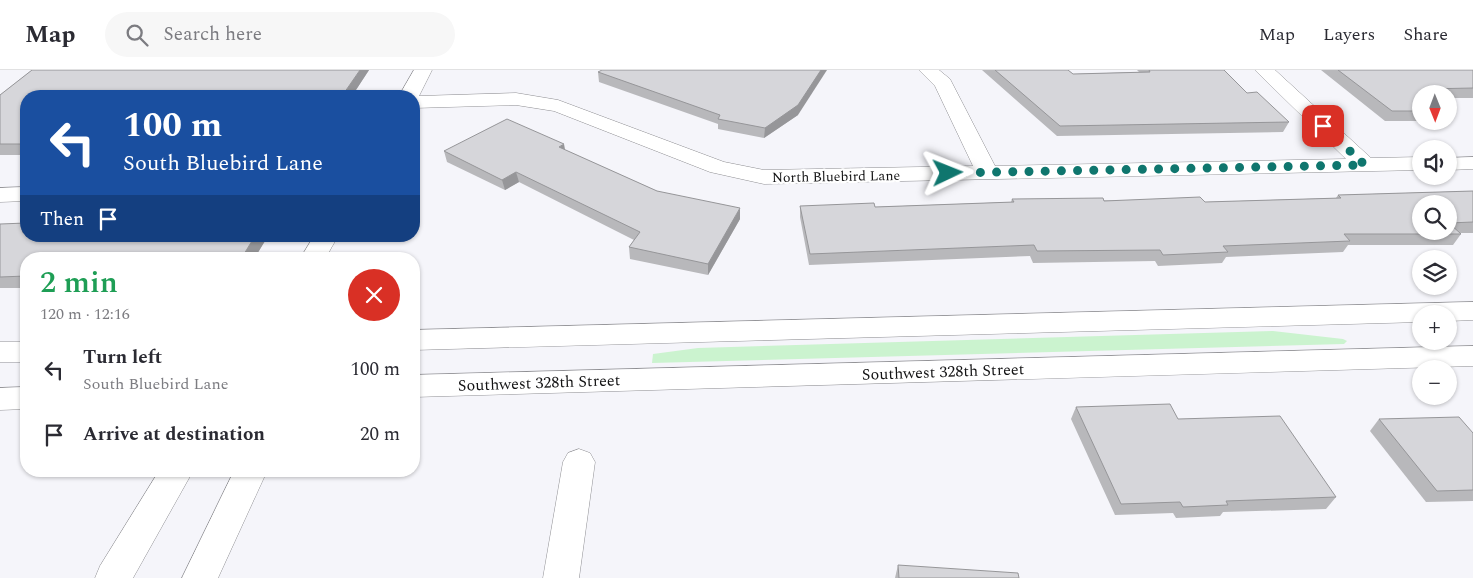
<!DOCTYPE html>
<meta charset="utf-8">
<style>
body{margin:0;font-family:Spectral,serif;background:#f7f7f7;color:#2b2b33;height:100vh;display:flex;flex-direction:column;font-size:19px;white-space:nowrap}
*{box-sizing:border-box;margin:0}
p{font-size:16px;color:#7c7c81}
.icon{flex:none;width:28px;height:28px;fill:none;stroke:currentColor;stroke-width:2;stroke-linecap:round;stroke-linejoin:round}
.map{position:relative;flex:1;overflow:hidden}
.side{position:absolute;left:20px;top:182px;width:400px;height:225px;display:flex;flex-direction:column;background:#fff;border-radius:20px;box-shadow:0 1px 4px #0004}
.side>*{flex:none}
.hud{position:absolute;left:20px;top:20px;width:400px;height:152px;border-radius:20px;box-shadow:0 1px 4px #0004;background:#1a4fa0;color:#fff;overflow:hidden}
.needle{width:32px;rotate:179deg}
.buttons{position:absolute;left:1412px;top:15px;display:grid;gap:10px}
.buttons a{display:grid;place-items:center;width:45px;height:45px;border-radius:50%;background:#fff;box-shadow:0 1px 4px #0004;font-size:25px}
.pin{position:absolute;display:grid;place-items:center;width:42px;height:42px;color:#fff;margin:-21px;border-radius:10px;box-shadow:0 2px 8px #0006}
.me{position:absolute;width:55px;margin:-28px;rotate:88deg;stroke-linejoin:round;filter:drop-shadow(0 0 4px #0008)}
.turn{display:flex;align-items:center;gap:18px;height:105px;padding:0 20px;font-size:22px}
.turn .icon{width:65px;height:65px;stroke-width:2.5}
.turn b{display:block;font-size:35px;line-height:42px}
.then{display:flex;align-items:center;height:48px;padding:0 20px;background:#0003;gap:10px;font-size:19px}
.round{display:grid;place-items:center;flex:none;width:52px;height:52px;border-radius:26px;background:#f7f7f7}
.head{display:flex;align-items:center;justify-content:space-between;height:85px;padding:0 20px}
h1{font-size:30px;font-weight:600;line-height:38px;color:#1e9e55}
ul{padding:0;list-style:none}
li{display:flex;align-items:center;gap:15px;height:65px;padding:0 20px}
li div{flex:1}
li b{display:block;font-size:19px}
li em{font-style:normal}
header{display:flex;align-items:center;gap:30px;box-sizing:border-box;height:70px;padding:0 25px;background:#fff;border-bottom:1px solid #e1e1e2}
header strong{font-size:24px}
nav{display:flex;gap:28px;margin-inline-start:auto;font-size:18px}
.search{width:350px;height:45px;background:#f7f7f7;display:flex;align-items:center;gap:12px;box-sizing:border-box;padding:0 18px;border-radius:28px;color:#7c7c81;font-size:19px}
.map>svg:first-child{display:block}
.green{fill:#cbf3cf}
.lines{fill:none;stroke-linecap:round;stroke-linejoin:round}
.minor-casing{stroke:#8e8e92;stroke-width:1}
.minor{fill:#fff;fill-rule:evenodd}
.wall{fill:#b8b8bb}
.shaded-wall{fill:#969699}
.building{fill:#d6d6da;stroke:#969699;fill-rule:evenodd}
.route{stroke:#0f766e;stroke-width:9;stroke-dasharray:0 16.2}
.labels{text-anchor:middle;stroke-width:4.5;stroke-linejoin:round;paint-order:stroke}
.far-street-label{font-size:14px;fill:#131314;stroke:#fff}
.street-label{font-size:16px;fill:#131314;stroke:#fff}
</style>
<header>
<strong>Map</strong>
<div class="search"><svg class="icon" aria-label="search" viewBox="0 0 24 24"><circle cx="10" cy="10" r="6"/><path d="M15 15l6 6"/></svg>Search here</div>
<nav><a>Map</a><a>Layers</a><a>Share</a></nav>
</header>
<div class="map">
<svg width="1473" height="508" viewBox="0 0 1473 508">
<rect width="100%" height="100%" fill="#f5f5fa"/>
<polygon class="green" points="1273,261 1343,269 1347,271 1344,274 652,293 653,284 698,278"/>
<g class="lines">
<g class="minor-casing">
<g id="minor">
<polygon points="414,0 432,0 419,26 516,23 558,30 724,92 764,100 973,96 935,16 919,0 939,0 950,9 995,96 1346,89 1255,0 1275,0 1371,88 1421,87 1421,100 764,114 710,102 554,41 516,35 414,38 414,26 399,26"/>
<polygon points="1473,87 1473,99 1449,100 1449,88"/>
<polygon points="26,117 26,131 0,132 0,118"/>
<polygon points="314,166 338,166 325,189 300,189"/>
<polygon points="1473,232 1473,250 1449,251 1449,244 1421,244 1421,252 414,280 414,260"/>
<rect x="0" y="272" width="26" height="20"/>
<polygon points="1473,276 1473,296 414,327 414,305"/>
<polygon points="26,317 26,339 0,340 0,318"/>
<polygon points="579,379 590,383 595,392 579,508 543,508 563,392 568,383"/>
<polygon points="159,401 193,401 133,508 95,508 100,496"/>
<polygon points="234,401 267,401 218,508 182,508"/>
</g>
</g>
<use href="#minor" class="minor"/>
</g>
<g class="wall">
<polygon points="32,0 369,0 352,26 26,26 26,85 0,85 0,25"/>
<polygon points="982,0 1068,0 1073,4 1139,2 1137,0 1224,0 1247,23 1289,52 1283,62 1057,66"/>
<polygon points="1321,0 1473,0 1473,28 1449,28 1449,24 1421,24 1421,51 1385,51"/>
<polygon points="598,2 798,45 764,68 718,59 718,54 599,12"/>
<polygon points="1449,38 1453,41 1449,47"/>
<polygon points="565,80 657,121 740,149 708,205 630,189 629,177 634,170 519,112 505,120 447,92 444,81"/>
<polygon points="1473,121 1473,163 1460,163 1461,164 1453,175 1348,175 1343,182 1226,187 1222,193 1158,196 1155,191 1033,193 1030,186 809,195 800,147 800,136 875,137 1011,132 1012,129 1205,132 1336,128 1338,125"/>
<polygon points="0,154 26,166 268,166 254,189 26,189 26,218 0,218"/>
<polygon points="1076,337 1178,349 1336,427 1326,439 1223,442 1220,446 1176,448 1173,443 1115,445 1071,349"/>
<polygon points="1379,349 1473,363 1473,431 1426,432 1370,361"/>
<polygon points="898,495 1019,508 895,508"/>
</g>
<g class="shaded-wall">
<polygon points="360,0 369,0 352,26 342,26"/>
<polygon points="821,0 827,0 798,45 764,68 765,58"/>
<polygon points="564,74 566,85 559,77"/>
<polygon points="516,102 519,112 505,120 502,110"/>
<polygon points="740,138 740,149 708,205 708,194"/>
<polygon points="255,166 268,166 254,189 241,189"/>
</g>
<g class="building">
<polygon points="32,0 360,0 342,26 26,26 26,74 0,74 0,25"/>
<polygon points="602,0 821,0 798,35 765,58 718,49 720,45 598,2"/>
<polygon points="995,0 1068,0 1073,4 1150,2 1149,0 1224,0 1247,23 1257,22 1289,52 1060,56"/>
<polygon points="1338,0 1473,0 1473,18 1424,19 1430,24 1421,24 1421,41 1392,41"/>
<polygon points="507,49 564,74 559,77 657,121 740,138 708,194 629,177 640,162 516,102 502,110 444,81"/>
<path d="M 1473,121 L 1473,152 L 1449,153 L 1461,164 L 1344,164 L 1350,171 L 1223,176 L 1228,182 L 1163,185 L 1160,180 L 1037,181 L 1034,175 L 810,184 L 800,136 L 874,133 L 875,137 L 1014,132 L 1012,129 L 1103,128 L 1104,131 L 1200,127 L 1205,132 L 1341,128 L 1338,125 ZM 1421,134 L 1449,134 L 1449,161 L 1421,161 Z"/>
<polygon points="26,153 26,158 22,162 26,162 26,166 255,166 241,189 26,189 26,206 0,207 0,154"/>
<polygon points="1170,334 1178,349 1280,346 1336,427 1226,431 1228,435 1183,437 1180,432 1121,434 1076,337"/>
<polygon points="1459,347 1473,363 1473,420 1437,421 1379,349"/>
<polygon points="898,495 1018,503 1019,508 899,508"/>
</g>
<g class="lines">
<polyline class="route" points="948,103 1365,95 1323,56"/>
</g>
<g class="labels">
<g class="far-street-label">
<text transform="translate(836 106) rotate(-1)" y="5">North Bluebird Lane</text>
</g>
<g class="street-label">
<text transform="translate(943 301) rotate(-2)" y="6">Southwest 328th Street</text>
<text transform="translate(539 312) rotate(-2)" y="6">Southwest 328th Street</text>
</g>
</g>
</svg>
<div class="buttons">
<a><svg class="needle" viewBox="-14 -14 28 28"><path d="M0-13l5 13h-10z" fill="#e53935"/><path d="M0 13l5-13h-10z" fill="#7c7c81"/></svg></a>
<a><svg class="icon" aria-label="sound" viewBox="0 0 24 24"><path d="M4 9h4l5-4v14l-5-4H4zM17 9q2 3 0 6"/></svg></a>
<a><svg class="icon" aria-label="search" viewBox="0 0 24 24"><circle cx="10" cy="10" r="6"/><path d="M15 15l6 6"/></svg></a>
<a><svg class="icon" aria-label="layers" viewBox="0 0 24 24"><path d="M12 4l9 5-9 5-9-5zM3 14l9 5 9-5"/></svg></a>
<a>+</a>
<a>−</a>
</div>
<div class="pin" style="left:1323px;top:56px;background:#d93025"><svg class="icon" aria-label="arrive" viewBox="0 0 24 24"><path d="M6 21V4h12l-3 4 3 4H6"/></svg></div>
<svg class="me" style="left:948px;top:103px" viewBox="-20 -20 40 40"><path d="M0-17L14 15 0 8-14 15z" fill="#0f766e" stroke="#fff" stroke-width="4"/></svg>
<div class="hud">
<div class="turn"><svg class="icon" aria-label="left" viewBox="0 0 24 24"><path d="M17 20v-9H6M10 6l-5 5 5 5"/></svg><div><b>100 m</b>South Bluebird Lane</div></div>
<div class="then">Then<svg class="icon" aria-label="arrive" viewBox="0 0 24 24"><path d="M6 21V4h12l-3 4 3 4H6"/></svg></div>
</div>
<section class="side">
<div class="head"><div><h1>2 min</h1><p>120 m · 12:16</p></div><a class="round" style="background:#d93025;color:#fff"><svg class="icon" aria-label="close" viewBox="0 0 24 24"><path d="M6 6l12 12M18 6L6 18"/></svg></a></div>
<ul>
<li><svg class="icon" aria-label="left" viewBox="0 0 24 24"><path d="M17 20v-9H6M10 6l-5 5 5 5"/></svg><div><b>Turn left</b><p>South Bluebird Lane</p></div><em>100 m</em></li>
<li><svg class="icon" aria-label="arrive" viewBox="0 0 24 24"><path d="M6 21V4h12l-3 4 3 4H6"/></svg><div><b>Arrive at destination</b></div><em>20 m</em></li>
</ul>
</section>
</div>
